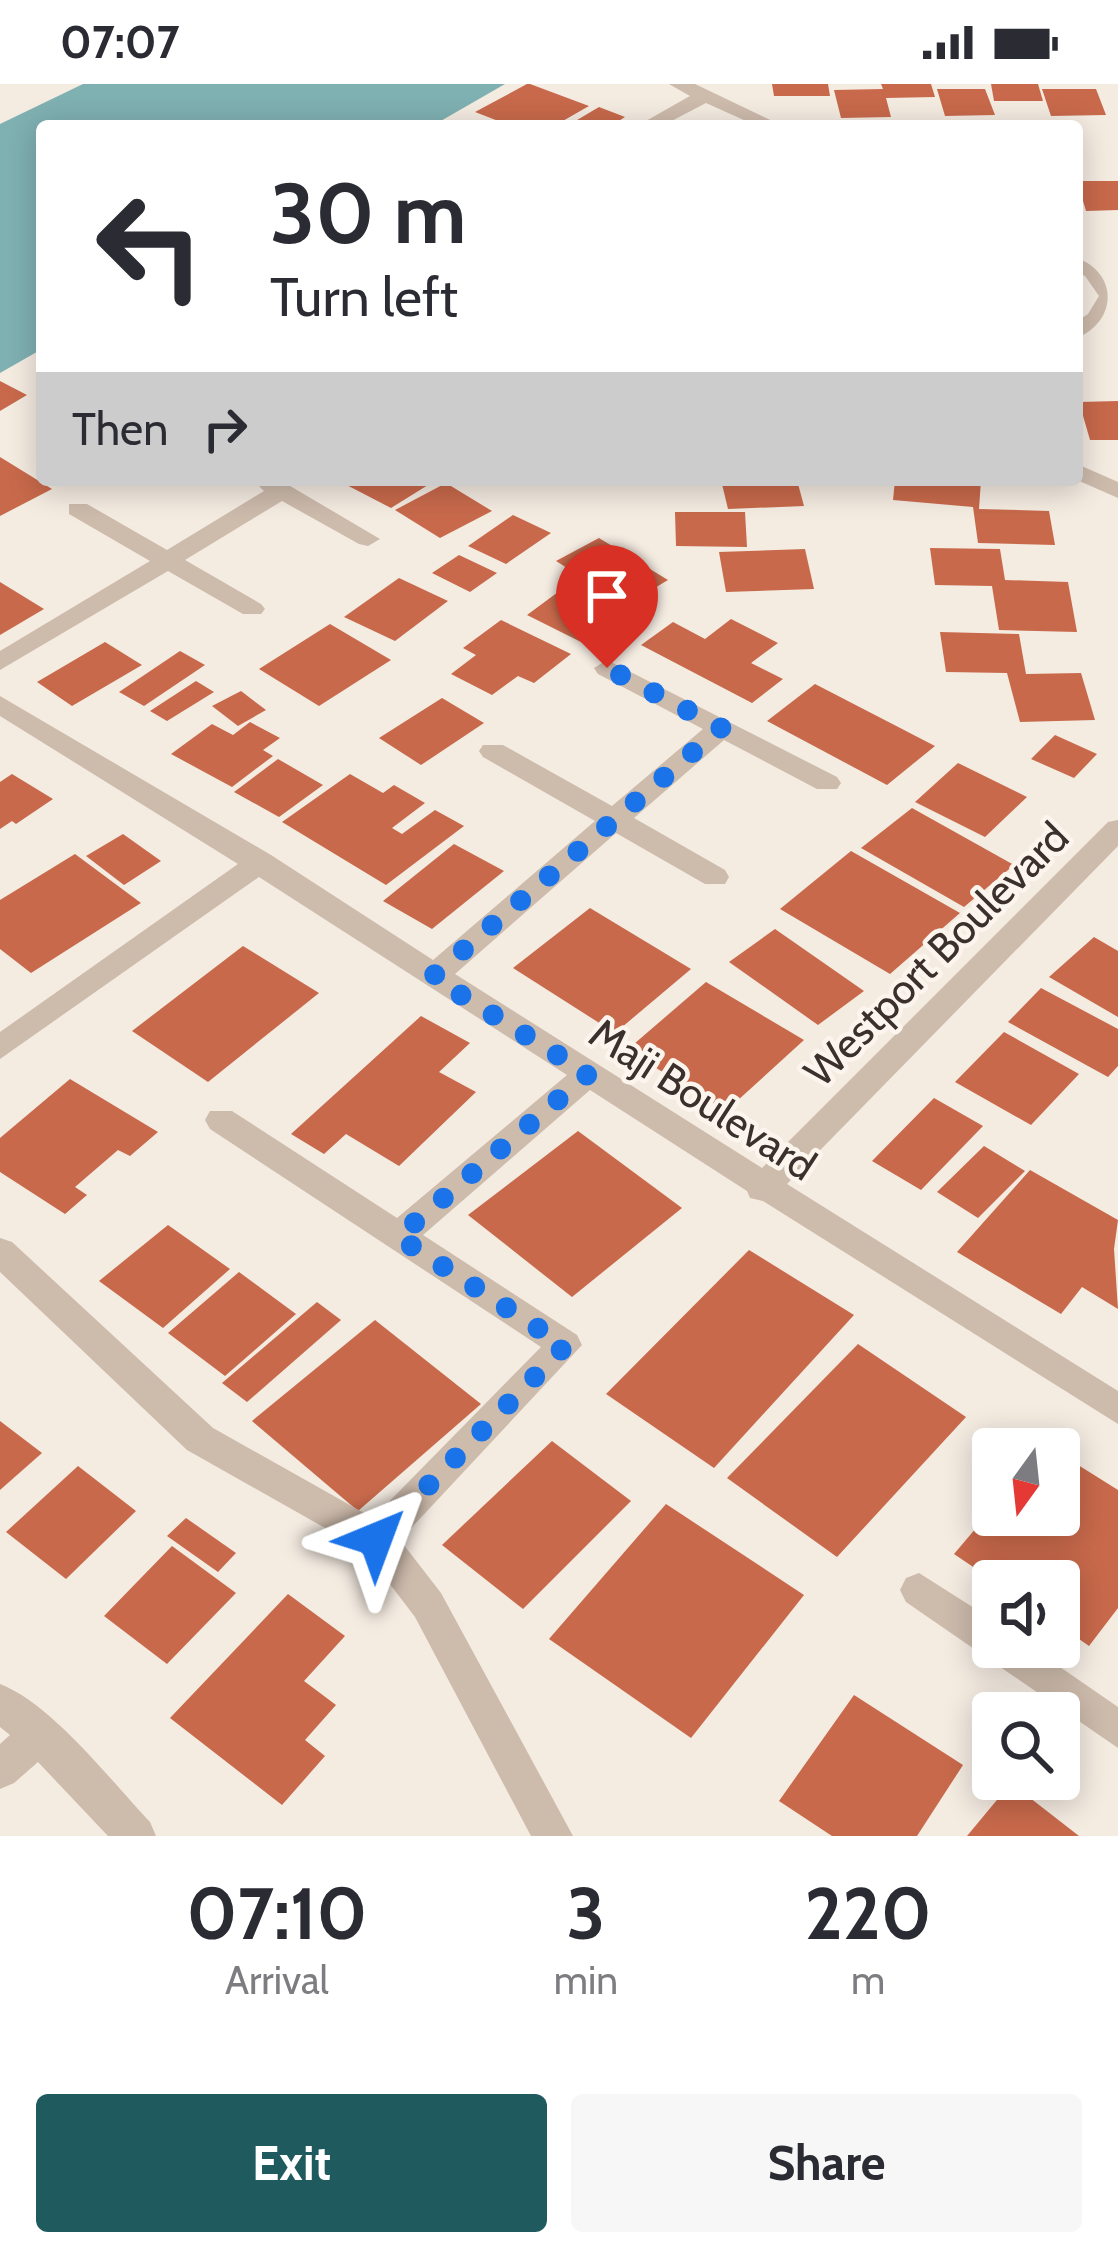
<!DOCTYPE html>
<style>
body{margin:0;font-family:Cabin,sans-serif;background:#f7f7f7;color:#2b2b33;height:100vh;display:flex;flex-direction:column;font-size:45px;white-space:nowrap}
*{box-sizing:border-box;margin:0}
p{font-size:39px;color:#7c7c81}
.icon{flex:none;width:66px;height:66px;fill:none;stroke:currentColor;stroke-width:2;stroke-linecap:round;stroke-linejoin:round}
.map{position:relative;height:1752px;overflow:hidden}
.panel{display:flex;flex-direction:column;background:#fff;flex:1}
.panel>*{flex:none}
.banner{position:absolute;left:36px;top:36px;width:1047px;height:366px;border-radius:12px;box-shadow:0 6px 30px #0003;background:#fff;color:#2b2b33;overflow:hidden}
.needle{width:78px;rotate:195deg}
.buttons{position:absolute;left:972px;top:1344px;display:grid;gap:24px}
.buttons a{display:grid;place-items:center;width:108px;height:108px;border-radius:12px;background:#fff;box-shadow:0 6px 30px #0003;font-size:60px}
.pin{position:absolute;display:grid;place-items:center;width:102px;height:102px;color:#fff;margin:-123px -51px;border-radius:50% 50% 50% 0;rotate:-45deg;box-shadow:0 0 12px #0007}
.pin .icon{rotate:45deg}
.me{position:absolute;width:132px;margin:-66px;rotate:44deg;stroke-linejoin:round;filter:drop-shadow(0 0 9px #0008)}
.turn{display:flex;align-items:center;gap:42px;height:252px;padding:0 36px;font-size:54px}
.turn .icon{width:156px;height:156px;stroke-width:2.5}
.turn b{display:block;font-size:84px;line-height:102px}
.then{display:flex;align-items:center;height:114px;padding:0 36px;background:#0003;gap:24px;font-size:45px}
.eta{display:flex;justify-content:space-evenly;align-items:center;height:204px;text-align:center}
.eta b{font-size:72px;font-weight:800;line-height:84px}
.cta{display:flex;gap:24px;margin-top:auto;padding:24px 36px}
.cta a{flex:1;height:138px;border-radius:12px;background:#1f5a5e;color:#fff;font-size:48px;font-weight:800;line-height:138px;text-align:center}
.cta a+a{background:#f7f7f7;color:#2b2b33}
.status{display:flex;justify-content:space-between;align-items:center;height:84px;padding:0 60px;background:#fff;direction:ltr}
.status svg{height:33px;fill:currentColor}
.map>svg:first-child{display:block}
.water{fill:#7fb0b2}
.building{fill:#c8694b}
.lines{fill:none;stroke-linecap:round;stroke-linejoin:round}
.minor{fill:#cdbbac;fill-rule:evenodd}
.route{stroke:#1a73e8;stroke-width:21;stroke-dasharray:0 37.8}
.labels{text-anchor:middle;stroke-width:9;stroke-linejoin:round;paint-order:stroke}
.street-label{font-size:42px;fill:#3b302b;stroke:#fbf5ee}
</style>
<div class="status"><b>07:07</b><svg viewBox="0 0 49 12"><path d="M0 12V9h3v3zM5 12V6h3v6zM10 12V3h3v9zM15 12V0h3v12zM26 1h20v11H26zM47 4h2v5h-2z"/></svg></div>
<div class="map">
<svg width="1118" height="1752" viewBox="0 0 1118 1752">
<rect width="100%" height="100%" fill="#f4ebe1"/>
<polygon class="water" points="83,0 505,0 432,42 42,42 42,265 0,289 0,40"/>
<g class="building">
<polygon points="527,0 530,0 589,22 554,42 511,42 475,28"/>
<polygon points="772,0 828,0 830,12 774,12"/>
<polygon points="881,0 931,0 935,13 886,14 891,33 841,34 834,6 883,5"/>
<polygon points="991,0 1038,0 1043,17 994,17"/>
<polygon points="937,5 985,5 995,31 945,32"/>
<polygon points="1042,5 1096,5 1106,31 1051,32"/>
<polygon points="599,23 625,33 611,42 567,42"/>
<polygon points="1077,97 1118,97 1118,126 1086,127"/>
<polygon points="0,297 27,311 0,327"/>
<polygon points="1118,317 1118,356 1090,356 1079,318"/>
<polygon points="0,373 52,405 0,432"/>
<polygon points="337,396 419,396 428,401 391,424"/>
<polygon points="721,396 797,396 804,422 728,425"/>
<polygon points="895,396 981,396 979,425 1049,427 1055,461 978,459 973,423 893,416"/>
<polygon points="446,399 492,427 440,454 395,426"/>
<polygon points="675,428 745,428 747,463 676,462"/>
<polygon points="513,431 551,449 506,480 468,462"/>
<polygon points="599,454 668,496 626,521 556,477"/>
<polygon points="930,464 1000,465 1005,496 1068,498 1077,548 999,546 992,502 935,501"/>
<polygon points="805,465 814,505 726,508 719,468"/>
<polygon points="459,471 497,489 470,508 432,489"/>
<polygon points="399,494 448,517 395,557 344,533"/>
<polygon points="573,497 619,519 599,534 612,540 585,560 527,531"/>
<polygon points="0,498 44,525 0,551"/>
<polygon points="731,535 778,559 751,579 783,595 752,619 641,561 673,538 705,555"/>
<polygon points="501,536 571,570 534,599 518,592 492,611 451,590 476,571 463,564"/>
<polygon points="330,540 391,576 319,622 259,585"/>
<polygon points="940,548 1019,550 1026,590 1081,589 1095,636 1020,638 1007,589 946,588"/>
<polygon points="105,558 142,581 72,622 37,598"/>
<polygon points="180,567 205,581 144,622 119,608"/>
<polygon points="196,597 214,608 167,637 150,627"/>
<polygon points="815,600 935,662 887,701 767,637"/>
<polygon points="241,607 266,626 238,642 212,622"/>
<polygon points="442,614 484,639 421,681 379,654"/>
<polygon points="250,638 280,654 263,666 273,672 232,703 171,670 212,640 233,651"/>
<polygon points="1055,651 1097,670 1074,694 1031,675"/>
<polygon points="278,675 323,701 279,733 234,708"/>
<polygon points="958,679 1027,713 985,753 915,718"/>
<polygon points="12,690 53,715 16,740 12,737 0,745 0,698"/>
<polygon points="350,690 383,709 394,701 425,719 392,744 402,750 435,726 464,742 386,801 282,738"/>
<polygon points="912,724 1014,781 964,823 861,764"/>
<polygon points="123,750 161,777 124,801 86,772"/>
<polygon points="454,760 504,787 432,845 383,817"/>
<polygon points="851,767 960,829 890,890 780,825"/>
<polygon points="75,770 141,819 31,889 0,865 0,816"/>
<polygon points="590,824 691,885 615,949 513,884"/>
<polygon points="775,845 864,907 818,941 729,878"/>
<polygon points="1094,853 1118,867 1118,933 1049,893"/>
<polygon points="243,862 319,909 208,998 132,947"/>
<polygon points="706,898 804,956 726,1027 627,966"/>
<polygon points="1041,904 1118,945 1118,982 1108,993 1008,938"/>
<polygon points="421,932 470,959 439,988 476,1008 399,1082 346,1050 324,1070 291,1050"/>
<polygon points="1004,948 1079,990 1031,1041 955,998"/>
<polygon points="70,995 158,1048 130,1072 118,1066 75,1103 87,1111 65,1130 0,1088 0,1054"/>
<polygon points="934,1014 983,1042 921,1106 872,1077"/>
<polygon points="578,1047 682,1124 572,1213 468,1131"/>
<polygon points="984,1062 1025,1087 978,1134 937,1108"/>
<polygon points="1030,1086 1118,1136 1114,1165 1118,1225 1082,1203 1061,1230 957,1168"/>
<polygon points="168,1141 230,1185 163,1244 99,1197"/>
<polygon points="749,1166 854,1231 714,1384 606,1310"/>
<polygon points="239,1188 296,1230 225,1292 168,1249"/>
<polygon points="317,1218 341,1236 247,1318 222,1299"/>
<polygon points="375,1236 481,1320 358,1427 252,1337"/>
<polygon points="858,1260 966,1333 837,1473 727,1394"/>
<polygon points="0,1337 42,1369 0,1406"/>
<polygon points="552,1357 631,1417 523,1525 442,1461"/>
<polygon points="1059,1369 1118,1406 1118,1524 1089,1562 1059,1541 1059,1497 994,1497 954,1470 993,1424 993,1431 1059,1431"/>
<polygon points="78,1382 136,1427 66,1495 6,1448"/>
<polygon points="666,1420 804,1511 691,1654 549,1555"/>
<polygon points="186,1434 236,1469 218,1488 167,1452"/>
<polygon points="172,1462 236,1509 167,1580 104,1532"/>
<polygon points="288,1510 345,1552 304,1597 336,1621 305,1656 325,1672 282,1721 170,1634"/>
<polygon points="854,1611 963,1681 917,1752 832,1752 779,1717"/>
<polygon points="1011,1699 1079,1752 967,1752"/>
</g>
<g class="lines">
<g class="minor">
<polygon points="669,0 695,0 783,42 757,42 706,19 662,42 637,42 690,12"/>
<path d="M 1077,174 C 1118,189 1118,237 1077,254 L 1077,237 L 1088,230 L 1099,212 L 1085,192 L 1077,188 Z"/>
<polygon points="1077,380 1118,398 1118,414 1077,396"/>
<polygon points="260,396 280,396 380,455 368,462 359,460 282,417 185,476 261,520 265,525 261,530 243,530 168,487 0,586 0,567 150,477 69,430 69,420 87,420 167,466 264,407 257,400"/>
<polygon points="607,576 837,693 841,699 837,705 817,705 724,656 634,734 725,786 729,793 725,800 705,800 616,749 455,890 762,1084 1108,738 1118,736 1118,762 787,1100 1118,1307 1118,1340 763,1117 750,1114 747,1107 590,1006 423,1151 577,1251 582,1261 400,1456 441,1509 573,1752 531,1752 415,1533 364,1466 187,1366 0,1188 0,1154 12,1158 213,1344 373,1434 541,1263 210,1045 205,1036 210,1027 232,1027 397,1134 567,991 259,793 0,975 0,948 238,780 0,632 0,612 271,771 433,876 595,737 483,673 479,667 483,661 503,661 612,722 703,645 598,590 594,584"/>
<polygon points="919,1489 993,1536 993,1563 1031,1563 1118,1623 1118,1664 906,1518 900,1506 906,1494"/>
<path d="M 0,1600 C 52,1620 111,1697 150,1738 L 156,1752 L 108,1752 L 38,1678 L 14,1699 L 0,1705 L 0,1660 L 10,1651 L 0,1643 Z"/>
</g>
</g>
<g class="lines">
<polyline class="route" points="376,1455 565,1262 398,1153 588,990 432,893 721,644 607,584"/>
</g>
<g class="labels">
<g class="street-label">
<text transform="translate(936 870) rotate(-45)" y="15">Westport Boulevard</text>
<text transform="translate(703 1015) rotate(33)" y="15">Maji Boulevard</text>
</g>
</g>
</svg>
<div class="buttons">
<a><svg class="needle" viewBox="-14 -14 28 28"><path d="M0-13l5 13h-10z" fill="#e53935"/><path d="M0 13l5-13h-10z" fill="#7c7c81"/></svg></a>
<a><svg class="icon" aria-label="sound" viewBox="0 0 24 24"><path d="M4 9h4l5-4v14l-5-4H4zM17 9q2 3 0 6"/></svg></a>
<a><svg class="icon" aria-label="search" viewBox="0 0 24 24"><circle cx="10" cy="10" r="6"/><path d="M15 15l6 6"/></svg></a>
</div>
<div class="pin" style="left:607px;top:584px;background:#d93025"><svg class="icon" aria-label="arrive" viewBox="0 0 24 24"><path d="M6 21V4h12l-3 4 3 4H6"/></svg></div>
<svg class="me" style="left:376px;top:1455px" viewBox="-20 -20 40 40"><path d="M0-17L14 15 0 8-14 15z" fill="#1a73e8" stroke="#fff" stroke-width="4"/></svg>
<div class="banner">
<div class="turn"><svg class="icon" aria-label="left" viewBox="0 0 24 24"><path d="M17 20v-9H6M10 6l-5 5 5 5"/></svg><div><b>30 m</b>Turn left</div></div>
<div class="then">Then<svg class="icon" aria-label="right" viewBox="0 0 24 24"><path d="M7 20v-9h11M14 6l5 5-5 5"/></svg></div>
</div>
</div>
<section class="panel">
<div class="eta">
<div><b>07:10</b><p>Arrival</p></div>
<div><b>3</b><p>min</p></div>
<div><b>220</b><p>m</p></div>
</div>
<div class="cta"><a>Exit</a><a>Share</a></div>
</section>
